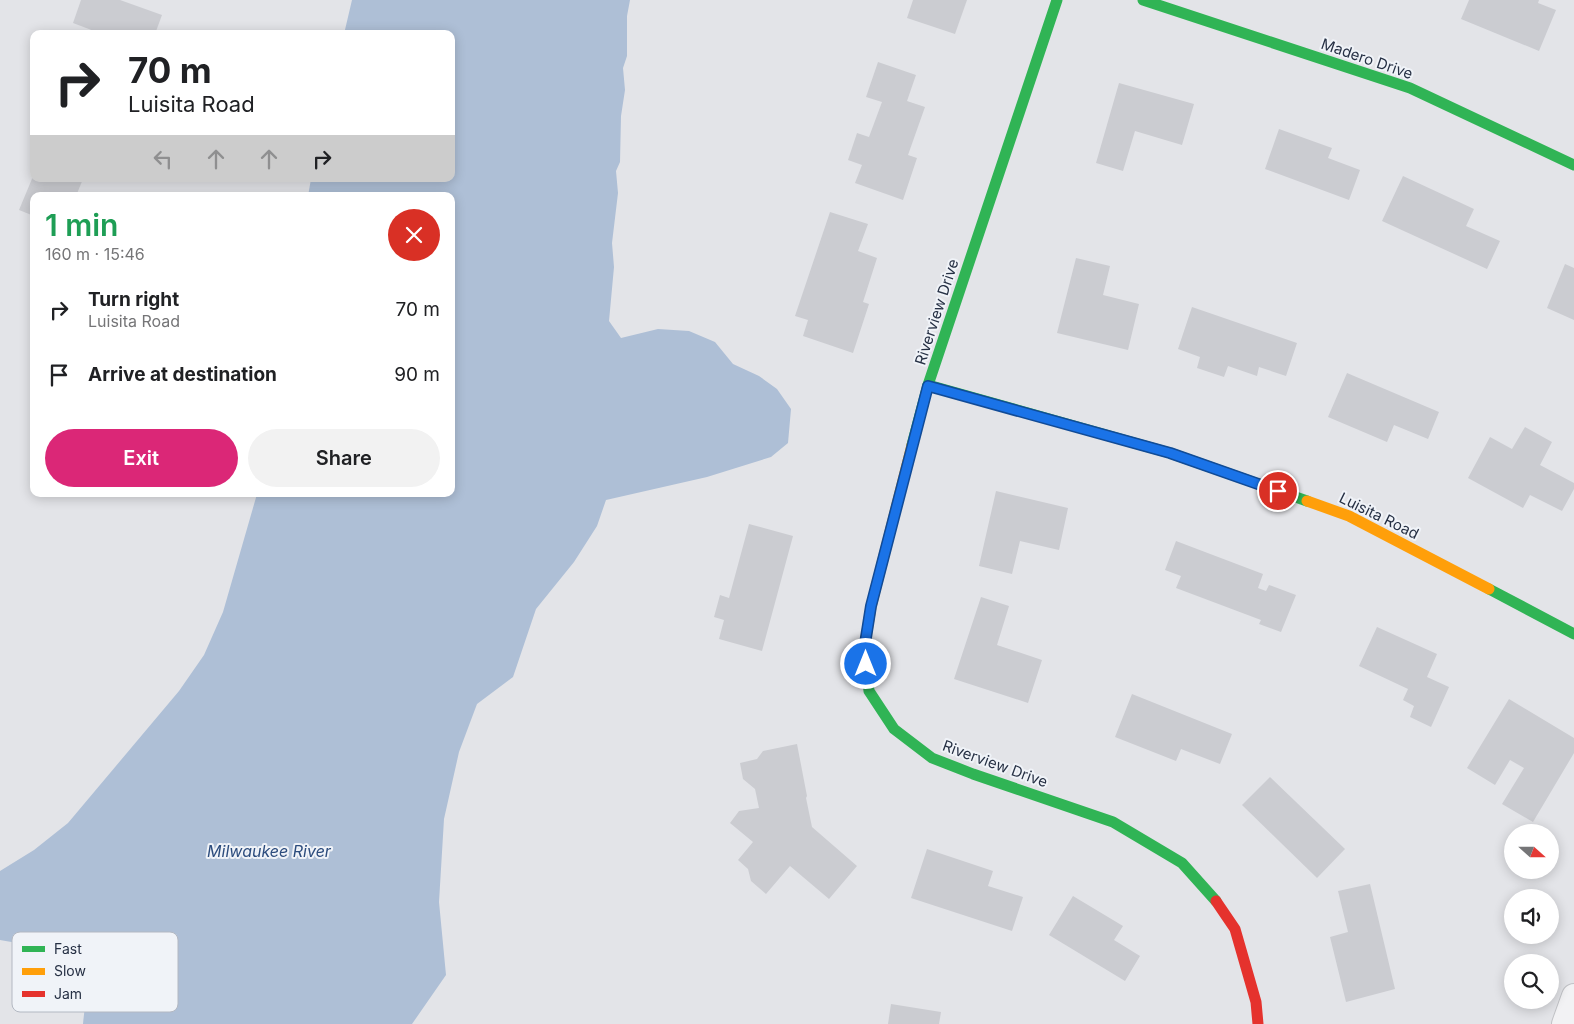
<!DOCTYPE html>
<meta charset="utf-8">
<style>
body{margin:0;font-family:Inter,sans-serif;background:#f2f2f2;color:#202124;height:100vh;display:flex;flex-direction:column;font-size:19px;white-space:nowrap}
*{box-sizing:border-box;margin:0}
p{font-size:16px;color:#757577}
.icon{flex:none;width:28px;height:28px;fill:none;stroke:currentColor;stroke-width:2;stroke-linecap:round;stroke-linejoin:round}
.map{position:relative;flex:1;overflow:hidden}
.sheet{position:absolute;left:30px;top:192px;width:425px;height:305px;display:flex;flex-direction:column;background:#fff;border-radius:10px;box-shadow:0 2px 12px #0003}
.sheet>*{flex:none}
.guide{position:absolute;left:30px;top:30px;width:425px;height:152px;border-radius:10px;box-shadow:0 2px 12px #0003;background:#fff;color:#202124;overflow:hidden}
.needle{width:32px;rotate:111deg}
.controls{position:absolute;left:1504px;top:824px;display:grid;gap:10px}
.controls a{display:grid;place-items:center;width:55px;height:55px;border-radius:50%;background:#fff;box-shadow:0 2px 12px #0003;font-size:25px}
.pin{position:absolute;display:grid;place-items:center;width:42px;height:42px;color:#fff;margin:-21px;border:2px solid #fff;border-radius:50%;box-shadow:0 1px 5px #0007}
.me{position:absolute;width:55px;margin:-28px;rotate:0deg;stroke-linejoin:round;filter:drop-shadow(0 0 4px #0008)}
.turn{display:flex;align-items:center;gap:18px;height:105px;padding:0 15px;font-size:22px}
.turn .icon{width:65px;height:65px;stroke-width:2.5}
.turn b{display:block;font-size:35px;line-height:42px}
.lanes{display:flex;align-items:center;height:48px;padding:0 15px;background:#0003;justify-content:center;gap:25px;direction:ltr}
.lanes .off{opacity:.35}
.round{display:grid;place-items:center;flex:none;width:52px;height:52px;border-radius:26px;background:#f2f2f2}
.headline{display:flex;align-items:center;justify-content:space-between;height:85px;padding:0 15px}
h1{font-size:30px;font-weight:600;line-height:38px;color:#1e9e55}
.cta{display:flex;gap:10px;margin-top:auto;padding:10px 15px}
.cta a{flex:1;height:58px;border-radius:30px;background:#db2777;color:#fff;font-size:20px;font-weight:600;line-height:58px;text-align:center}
.cta a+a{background:#f2f2f2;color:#202124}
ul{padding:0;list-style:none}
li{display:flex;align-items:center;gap:15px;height:65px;padding:0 15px}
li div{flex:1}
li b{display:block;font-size:19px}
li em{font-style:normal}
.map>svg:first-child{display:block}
.water{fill:#aebfd6}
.building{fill:#cbccd1}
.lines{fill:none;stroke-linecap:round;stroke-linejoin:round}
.street-casing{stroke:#c1c2c6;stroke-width:26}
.street{stroke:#f2f2f4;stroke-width:24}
.fast{stroke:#30b455;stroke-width:11}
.slow{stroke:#ff9f0a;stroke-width:11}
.jam{stroke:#e5322d;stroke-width:11}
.route-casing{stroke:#114b97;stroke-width:12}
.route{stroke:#1a73e8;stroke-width:9}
.labels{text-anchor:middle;stroke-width:4;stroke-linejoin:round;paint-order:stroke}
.street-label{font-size:15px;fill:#263044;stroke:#f0f3f8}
.water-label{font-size:16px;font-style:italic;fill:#2c4c7d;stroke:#f0f3f8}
.key{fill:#f0f3f8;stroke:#b3b8c2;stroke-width:1}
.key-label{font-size:14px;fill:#263044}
</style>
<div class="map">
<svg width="1574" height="1024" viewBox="0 0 1574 1024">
<rect width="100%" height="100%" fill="#e3e4e8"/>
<path class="water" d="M 352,0 L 630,0 L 627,16 L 627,56 L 623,68 L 625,90 L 621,116 L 620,162 L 616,171 L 618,193 L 612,243 L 614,267 L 609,321 L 621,338 L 658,329 L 689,331 L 715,342 L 733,364 L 759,376 L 777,389 L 791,409 L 788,443 L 771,457 L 707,477 L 606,500 L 597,526 L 574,562 L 536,609 L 513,677 L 477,704 L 459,752 L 444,819 L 439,902 L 446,975 L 412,1024 L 83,1024 C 84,1012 87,997 85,985 C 77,950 29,945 0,940 L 0,871 L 34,850 L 68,823 L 179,691 L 204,655 L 223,612 L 257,494 L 451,494 L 451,196 L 308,196 L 311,179 L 451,179 L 451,34 L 344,34 Z"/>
<g class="building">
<polygon points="81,0 120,0 162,15 155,34 102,34 73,23"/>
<polygon points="913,0 967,0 955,34 907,18"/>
<polygon points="1469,0 1539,0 1538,3 1556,10 1539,51 1461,19"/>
<polygon points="878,62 916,75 907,101 925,107 908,155 917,158 903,200 855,183 862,165 848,160 857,133 869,137 882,102 866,97"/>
<polygon points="1119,83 1194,104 1182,145 1135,131 1123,171 1096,163"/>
<polygon points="1279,129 1332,148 1328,158 1360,170 1349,200 1265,169"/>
<polygon points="34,174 34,179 83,179 76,196 34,196 34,216 19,210"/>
<polygon points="1403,176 1474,209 1466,226 1500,241 1487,269 1382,221"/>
<polygon points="830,212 868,224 858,251 877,258 863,302 869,304 853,353 803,336 808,320 795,316"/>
<polygon points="1076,258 1110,266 1103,295 1139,304 1128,350 1057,333"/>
<polygon points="1565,264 1574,268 1574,320 1547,308"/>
<polygon points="1192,307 1297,343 1286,376 1259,367 1257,376 1228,366 1224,377 1197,368 1200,357 1178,349"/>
<polygon points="1347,373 1439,412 1428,439 1394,425 1387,442 1328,417"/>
<polygon points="1525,427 1552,442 1540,465 1574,483 1574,489 1562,511 1530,495 1523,508 1468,478 1490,437 1512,449"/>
<polygon points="996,491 1068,508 1059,550 1020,541 1012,574 979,566"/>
<polygon points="749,524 793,536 762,651 719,639 724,620 714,617 720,595 729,598"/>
<polygon points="1176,541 1263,574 1258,588 1266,591 1269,585 1296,595 1281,632 1259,624 1261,620 1176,588 1181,576 1165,570"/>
<polygon points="981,597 1009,606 997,645 1042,660 1028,703 954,679"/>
<polygon points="1377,627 1437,654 1427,677 1449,687 1431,727 1410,717 1414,706 1403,700 1408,689 1359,666"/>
<polygon points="1132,694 1232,734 1220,764 1181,749 1176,761 1115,737"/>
<polygon points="1509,699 1574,738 1574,753 1533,822 1502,804 1524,768 1510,760 1495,785 1467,768"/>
<polygon points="797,744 807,796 806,798 812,827 857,866 829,899 790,866 766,894 751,881 748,869 738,860 753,842 730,823 739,811 759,808 755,789 743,779 740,763 757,759 763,751"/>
<polygon points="1270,777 1345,849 1317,878 1242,805"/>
<polygon points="927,849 993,871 988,886 1023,897 1012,931 911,898"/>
<polygon points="1370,884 1395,989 1346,1002 1330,937 1348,932 1338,891"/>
<polygon points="1073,896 1123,926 1114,940 1140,956 1125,981 1049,935"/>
<polygon points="891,1004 941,1012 939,1024 888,1024"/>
</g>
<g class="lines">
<g class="street-casing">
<polyline id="street" points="1564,1024 1574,996"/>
</g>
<use href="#street" class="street"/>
<g class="fast">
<polyline points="1143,0 1410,88 1574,165"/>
<polyline points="928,385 1170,453 1307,501"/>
<polyline points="912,445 928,385 1057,0"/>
<polyline points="1489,589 1574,634"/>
<polyline points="865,657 869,691 894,729 932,758 973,774 1113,822 1182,863 1216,901"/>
</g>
<g class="slow">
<polyline points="1307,501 1349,516 1489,589"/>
<polyline points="865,657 864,650 871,607 912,445"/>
</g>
<polyline class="jam" points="1216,901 1235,929 1256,1002 1258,1024"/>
</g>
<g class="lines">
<g class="route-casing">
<polyline id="route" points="866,664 864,650 871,606 928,386 1170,453 1278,491"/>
</g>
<use href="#route" class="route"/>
</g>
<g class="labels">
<g class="street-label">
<text transform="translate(1367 59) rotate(19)" y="5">Madero Drive</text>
<text transform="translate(937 312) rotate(-72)" y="5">Riverview Drive</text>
<text transform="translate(1379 516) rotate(26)" y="5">Luisita Road</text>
<text transform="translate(995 764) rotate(20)" y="5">Riverview Drive</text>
</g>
<g class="water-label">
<text x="269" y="857">Milwaukee River</text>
</g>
</g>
<rect x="12" y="932" width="166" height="80" rx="8" class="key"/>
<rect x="22" y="946" width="23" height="6" fill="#30b455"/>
<rect x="22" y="968" width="23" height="7" fill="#ff9f0a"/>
<rect x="22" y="991" width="23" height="6" fill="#e5322d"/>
<g class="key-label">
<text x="54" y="954">Fast</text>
<text x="54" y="976">Slow</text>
<text x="54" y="999">Jam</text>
</g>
</svg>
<div class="controls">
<a><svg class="needle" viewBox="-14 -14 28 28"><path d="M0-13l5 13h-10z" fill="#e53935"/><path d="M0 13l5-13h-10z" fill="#757577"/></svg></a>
<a><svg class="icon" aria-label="sound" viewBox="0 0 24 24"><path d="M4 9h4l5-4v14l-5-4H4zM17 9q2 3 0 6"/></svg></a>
<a><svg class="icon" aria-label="search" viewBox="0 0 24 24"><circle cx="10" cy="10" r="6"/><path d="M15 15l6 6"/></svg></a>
</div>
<div class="pin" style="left:1278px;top:491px;background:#d93025"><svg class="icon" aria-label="arrive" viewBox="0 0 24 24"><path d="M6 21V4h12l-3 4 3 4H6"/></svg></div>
<svg class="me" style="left:866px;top:664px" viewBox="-20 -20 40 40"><circle r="17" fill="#1a73e8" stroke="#fff" stroke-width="3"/><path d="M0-11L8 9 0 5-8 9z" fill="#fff"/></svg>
<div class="guide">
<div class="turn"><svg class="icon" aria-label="right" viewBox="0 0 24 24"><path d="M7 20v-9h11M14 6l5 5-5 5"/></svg><div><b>70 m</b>Luisita Road</div></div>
<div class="lanes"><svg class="icon off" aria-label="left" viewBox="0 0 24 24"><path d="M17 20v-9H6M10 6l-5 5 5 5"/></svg><svg class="icon off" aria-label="ahead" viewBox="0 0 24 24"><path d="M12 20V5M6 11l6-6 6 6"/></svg><svg class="icon off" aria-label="ahead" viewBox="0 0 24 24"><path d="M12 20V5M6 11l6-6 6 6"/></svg><svg class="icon" aria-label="right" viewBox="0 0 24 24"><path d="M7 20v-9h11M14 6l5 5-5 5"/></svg></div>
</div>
<section class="sheet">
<div class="headline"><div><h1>1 min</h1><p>160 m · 15:46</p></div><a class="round" style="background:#d93025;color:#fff"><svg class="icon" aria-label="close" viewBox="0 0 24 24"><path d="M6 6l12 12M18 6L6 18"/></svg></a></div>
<ul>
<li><svg class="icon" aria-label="right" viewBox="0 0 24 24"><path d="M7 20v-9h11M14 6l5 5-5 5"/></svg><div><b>Turn right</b><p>Luisita Road</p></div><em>70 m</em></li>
<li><svg class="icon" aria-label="arrive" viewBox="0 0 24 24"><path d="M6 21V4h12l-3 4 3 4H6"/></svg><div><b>Arrive at destination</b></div><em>90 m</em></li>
</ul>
<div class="cta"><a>Exit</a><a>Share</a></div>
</section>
</div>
